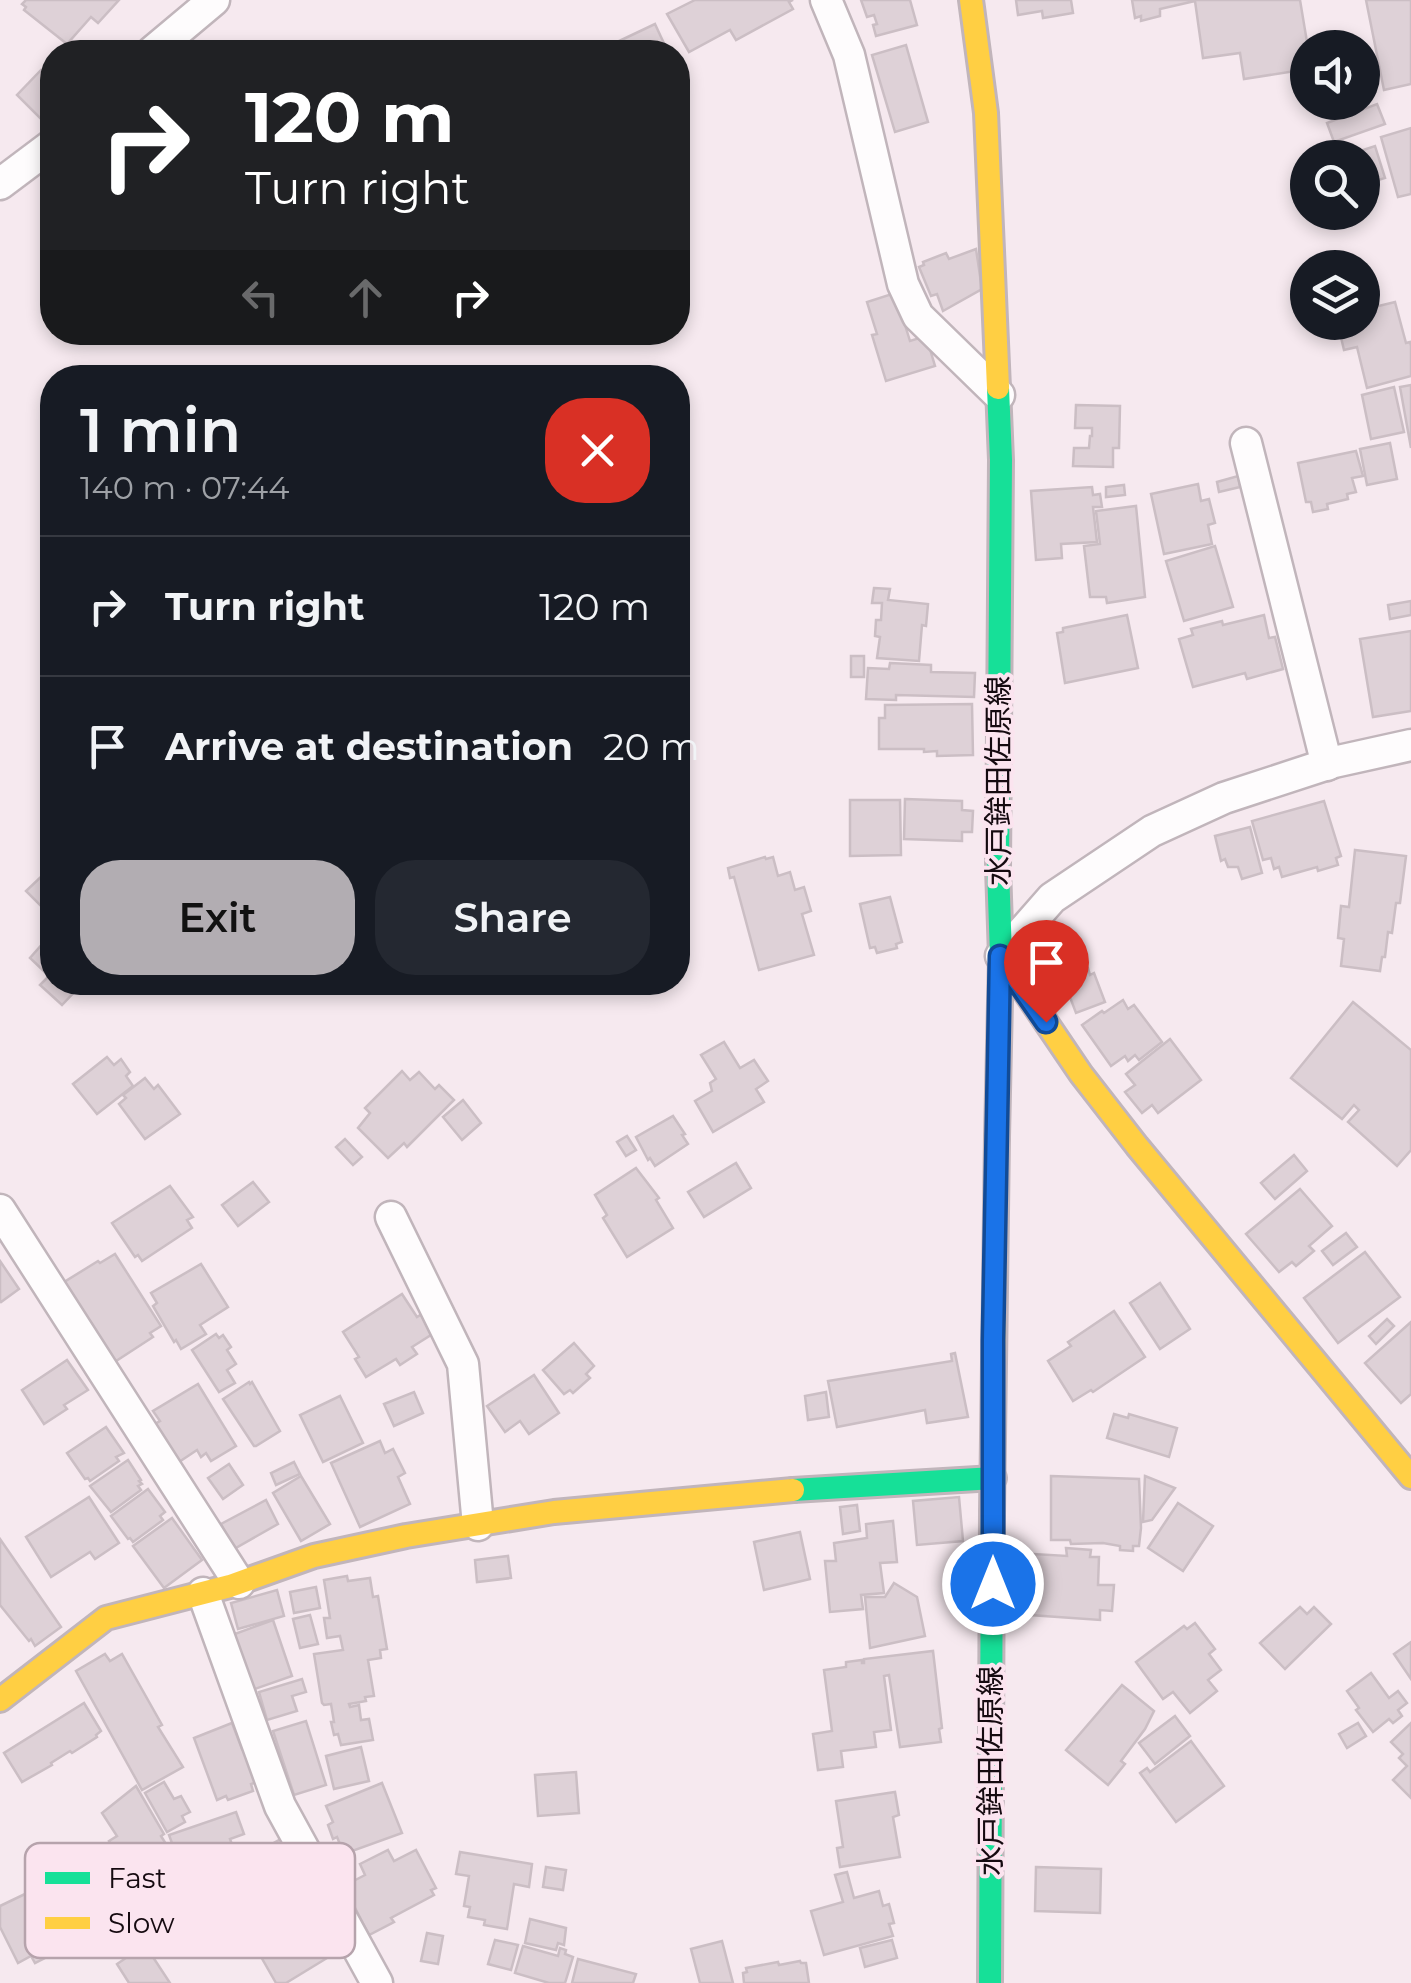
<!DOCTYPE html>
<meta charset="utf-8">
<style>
body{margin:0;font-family:Montserrat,"Noto Sans JP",sans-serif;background:#242831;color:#f1f3f6;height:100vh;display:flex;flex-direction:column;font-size:38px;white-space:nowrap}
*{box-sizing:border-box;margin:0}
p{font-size:32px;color:#9ea1a6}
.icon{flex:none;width:55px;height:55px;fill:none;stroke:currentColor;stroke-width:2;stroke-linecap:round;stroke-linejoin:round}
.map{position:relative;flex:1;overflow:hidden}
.sheet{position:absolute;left:40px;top:365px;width:650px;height:630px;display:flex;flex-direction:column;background:#171b24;border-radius:40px;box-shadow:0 5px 15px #0003}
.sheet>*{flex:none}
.hud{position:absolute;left:40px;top:40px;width:650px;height:305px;border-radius:40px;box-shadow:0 5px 15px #0003;background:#202124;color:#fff;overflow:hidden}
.controls{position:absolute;left:1290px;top:30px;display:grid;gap:20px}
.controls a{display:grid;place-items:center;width:90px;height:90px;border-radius:50%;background:#171b24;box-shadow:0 5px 15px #0003;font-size:50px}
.pin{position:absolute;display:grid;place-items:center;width:85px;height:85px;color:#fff;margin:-102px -42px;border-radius:50% 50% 50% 0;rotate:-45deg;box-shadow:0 0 10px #0007}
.pin .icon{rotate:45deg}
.me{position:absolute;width:110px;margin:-55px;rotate:0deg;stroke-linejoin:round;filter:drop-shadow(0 0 8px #0008)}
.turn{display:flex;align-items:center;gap:35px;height:210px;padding:0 40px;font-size:45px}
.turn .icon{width:130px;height:130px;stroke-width:2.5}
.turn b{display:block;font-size:70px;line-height:85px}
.lanes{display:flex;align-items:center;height:95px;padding:0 40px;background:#0003;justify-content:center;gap:50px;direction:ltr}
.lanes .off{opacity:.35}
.round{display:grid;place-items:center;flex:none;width:105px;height:105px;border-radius:40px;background:#242831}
.overview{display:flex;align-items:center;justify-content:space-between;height:170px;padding:0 40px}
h1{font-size:60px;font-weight:600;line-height:75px}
.primary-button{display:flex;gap:20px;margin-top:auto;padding:20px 40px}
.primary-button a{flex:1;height:115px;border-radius:40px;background:#b2adb2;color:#111;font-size:40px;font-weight:600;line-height:115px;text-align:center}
.primary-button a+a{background:#242831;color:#f1f3f6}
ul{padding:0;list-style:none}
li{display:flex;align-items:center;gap:30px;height:140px;padding:0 40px;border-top:2px solid #363941}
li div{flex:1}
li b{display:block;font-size:38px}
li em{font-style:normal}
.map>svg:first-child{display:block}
.building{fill:#ded1d7;stroke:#cbbec4;stroke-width:2.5}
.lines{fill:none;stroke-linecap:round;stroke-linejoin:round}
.street-casing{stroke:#c1b5bb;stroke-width:35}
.fast-casing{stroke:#c1b5bb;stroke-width:28}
.slow-casing{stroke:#c1b5bb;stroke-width:28}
.street{stroke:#fefcfd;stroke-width:30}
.fast{stroke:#16e098;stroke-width:22}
.slow{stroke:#ffcf43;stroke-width:22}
.route-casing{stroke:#114b97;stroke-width:25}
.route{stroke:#1a73e8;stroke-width:18}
.labels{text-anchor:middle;stroke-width:8;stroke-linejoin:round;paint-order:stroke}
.street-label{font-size:30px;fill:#150a10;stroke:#fbe4ef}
.key{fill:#fbe4ef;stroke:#b6a3ac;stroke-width:2.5}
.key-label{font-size:28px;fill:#150a10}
</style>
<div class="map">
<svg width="1411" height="1983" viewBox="0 0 1411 1983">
<rect width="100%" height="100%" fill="#f6e9ef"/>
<g class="building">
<polygon points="26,0 119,0 98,23 91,17 67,44 24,10 26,7 22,4"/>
<polygon points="695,0 793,0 789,2 793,9 736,40 730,30 689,52 667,14"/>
<polygon points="861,0 910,0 917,25 876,36 873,25 877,24 874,15 867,17"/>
<polygon points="1016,0 1071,0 1073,13 1043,18 1042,11 1018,15"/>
<polygon points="1132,0 1300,0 1308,48 1308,69 1244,79 1240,53 1203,58 1195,1 1160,9 1160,16 1141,21 1141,16 1135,18"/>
<polygon points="1366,0 1411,0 1411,84 1384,90"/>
<polygon points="655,24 668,52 596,52"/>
<polygon points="906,45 928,122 895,132 872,55"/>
<polygon points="41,70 52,82 52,115 45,123 17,95"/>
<polygon points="1377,104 1385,124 1334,142 1327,123"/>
<polygon points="1411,128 1411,194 1398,197 1381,137"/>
<polygon points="1375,146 1385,178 1362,185 1362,158 1345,156"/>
<polygon points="976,249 982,289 943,311 937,294 931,296 919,267 924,265 923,262 946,253 949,259"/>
<polygon points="895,293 910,341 926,336 935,366 886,381 872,335 877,334 867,302"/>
<polygon points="1395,302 1406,343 1410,342 1411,346 1411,376 1367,388 1357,347 1344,350 1340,333 1347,332 1345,322 1362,322 1362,310"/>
<polygon points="1411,385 1411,448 1400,387"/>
<polygon points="1394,387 1404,432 1371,439 1362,395"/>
<polygon points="1076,405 1120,406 1119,448 1113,448 1113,467 1073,466 1074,448 1089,448 1090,436 1092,436 1092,428 1075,428"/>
<polygon points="1390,443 1397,479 1367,485 1360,449"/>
<polygon points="1356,451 1363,476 1352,478 1356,492 1347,494 1348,499 1327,504 1328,509 1313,512 1311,502 1306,502 1298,463"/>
<polygon points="1238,476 1240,487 1219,492 1217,482"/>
<polygon points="1198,484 1201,501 1209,499 1215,523 1208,525 1212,544 1164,554 1151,494"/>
<polygon points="1124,485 1125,495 1106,497 1106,487"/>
<polygon points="1092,487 1093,495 1100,494 1102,507 1093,507 1097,542 1061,544 1062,558 1036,560 1031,491"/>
<polygon points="1136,506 1145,597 1107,603 1106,597 1090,597 1084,546 1100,544 1096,511"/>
<polygon points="1215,546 1233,607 1184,621 1166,561"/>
<polygon points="874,588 890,589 888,600 928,604 926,626 922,625 919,661 877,658 880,637 875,636 876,620 881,620 882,603 872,603"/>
<polygon points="1411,601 1411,615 1390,619 1388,605"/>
<polygon points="1127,615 1138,668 1065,683 1057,633 1063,632 1063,628"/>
<polygon points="1264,615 1269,638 1275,637 1283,669 1247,679 1245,673 1193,687 1179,639 1193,635 1191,629 1222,621 1223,625"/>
<polygon points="1411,631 1411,711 1373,717 1360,639"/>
<rect x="851" y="656" width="13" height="21"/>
<polygon points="890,663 931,665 931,672 975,673 974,697 896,695 896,700 866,699 868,668 889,669"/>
<polygon points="972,704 973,755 937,756 937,751 924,752 924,749 879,749 879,718 885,718 885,705"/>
<polygon points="905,799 962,801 962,810 973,811 972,832 962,832 962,841 904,839"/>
<polygon points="850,800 900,800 901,855 850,856"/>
<polygon points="1324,801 1341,856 1336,858 1338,865 1318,871 1317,867 1282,877 1279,867 1274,869 1271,858 1263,860 1252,821"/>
<polygon points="1250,827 1262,873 1242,879 1238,867 1228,867 1225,859 1221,861 1215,836"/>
<polygon points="1355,850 1406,856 1400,903 1396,903 1392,933 1388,932 1385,957 1382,957 1380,971 1341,966 1344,939 1338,938 1341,906 1349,907"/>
<polygon points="765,857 766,859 773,857 778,876 790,872 795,890 804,887 811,911 802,914 814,955 759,970 734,877 730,878 728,868"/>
<polygon points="45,873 52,880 52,902 45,910 26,891"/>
<polygon points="890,897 902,942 896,944 897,948 877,953 875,947 870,948 860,904"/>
<polygon points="52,933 52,982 87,982 83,987 81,985 62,1005 40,985 49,976 30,958"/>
<polygon points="1083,967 1084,969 1088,968 1090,975 1094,973 1105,1002 1076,1013 1062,976"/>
<polygon points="1123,1000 1128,1009 1134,1005 1162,1042 1139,1060 1135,1055 1128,1061 1125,1056 1111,1066 1082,1025 1102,1011 1104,1013"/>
<polygon points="1353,1002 1411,1050 1411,1150 1397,1166 1348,1122 1359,1110 1354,1105 1342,1119 1291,1078"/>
<polygon points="1170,1039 1201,1080 1158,1113 1152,1105 1142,1113 1125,1092 1135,1085 1126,1074"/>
<polygon points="724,1042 740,1068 754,1060 768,1081 756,1089 764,1102 713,1132 695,1101 712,1091 710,1083 716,1079 701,1055"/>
<polygon points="107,1057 114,1065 121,1059 130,1072 126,1076 133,1086 97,1114 73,1084"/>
<polygon points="402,1071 410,1080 419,1072 435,1089 439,1085 454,1100 407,1147 404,1143 388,1158 358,1128 370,1113 365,1108"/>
<polygon points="145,1078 154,1089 158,1085 180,1114 145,1139 119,1104 126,1098 123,1095"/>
<polygon points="463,1100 481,1123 462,1140 443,1117"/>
<polygon points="673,1116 685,1134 682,1135 688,1144 655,1166 650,1158 648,1160 636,1137"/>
<polygon points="627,1136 636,1150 626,1156 617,1142"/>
<polygon points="345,1139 362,1157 353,1165 336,1147"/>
<polygon points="1294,1155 1307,1171 1275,1199 1261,1183"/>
<polygon points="736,1163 751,1188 704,1217 688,1192"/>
<polygon points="636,1168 659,1198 656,1200 673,1228 627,1257 603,1218 607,1215 595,1195"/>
<polygon points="253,1182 269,1202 238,1226 222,1205"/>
<polygon points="170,1186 193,1217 187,1220 192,1228 142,1261 138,1255 135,1257 112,1223"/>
<polygon points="1300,1189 1332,1226 1309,1246 1314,1251 1296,1266 1292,1262 1279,1272 1246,1234"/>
<polygon points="1346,1233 1357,1247 1333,1265 1322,1251"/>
<polygon points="1365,1252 1400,1297 1338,1343 1304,1298"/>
<polygon points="115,1254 161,1326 150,1333 153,1337 113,1363 61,1284 98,1261 100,1263"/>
<polygon points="0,1261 19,1289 1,1302 0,1301"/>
<polygon points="201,1264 228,1307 200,1325 206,1334 181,1349 176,1340 174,1342 153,1306 157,1303 151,1293"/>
<polygon points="1160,1283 1190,1329 1160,1349 1130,1303"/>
<polygon points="402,1294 417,1317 422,1314 434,1333 412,1347 417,1354 400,1365 396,1359 366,1377 355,1359 359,1357 343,1332"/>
<polygon points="1114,1311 1145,1357 1093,1392 1091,1390 1073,1401 1048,1361 1071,1346 1068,1342"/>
<polygon points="1387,1319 1394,1326 1376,1344 1369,1336"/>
<polygon points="1411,1322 1411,1394 1401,1403 1365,1363"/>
<polygon points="216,1334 219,1338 223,1335 231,1347 227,1350 236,1364 227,1370 235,1383 219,1392 192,1350"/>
<polygon points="574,1343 594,1366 586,1374 590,1378 573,1393 570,1390 564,1394 543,1370"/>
<polygon points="955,1353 968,1417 927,1423 925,1410 837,1427 828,1381 952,1361 951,1354"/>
<polygon points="67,1360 88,1390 64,1405 67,1409 44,1424 22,1390"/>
<polygon points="534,1375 559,1413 529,1434 520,1421 505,1432 487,1406"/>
<polygon points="249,1382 250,1384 252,1382 280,1431 256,1446 254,1446 223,1399"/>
<polygon points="198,1384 236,1446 211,1461 206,1453 201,1457 197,1450 176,1464 153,1425 160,1421 153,1411"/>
<polygon points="414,1392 423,1413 394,1426 384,1404"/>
<polygon points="826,1392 829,1417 808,1420 805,1396"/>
<polygon points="340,1396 363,1443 323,1462 300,1415"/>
<polygon points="1114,1414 1128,1418 1129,1414 1177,1428 1169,1457 1107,1438"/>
<polygon points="106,1427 124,1453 116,1457 119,1461 90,1481 88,1478 85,1479 67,1453"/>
<polygon points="380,1441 385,1453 393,1449 405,1473 398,1477 410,1504 360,1527 331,1463"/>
<polygon points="128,1460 141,1480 139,1481 142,1484 138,1486 141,1490 111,1512 90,1486"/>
<polygon points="294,1462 300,1474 276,1485 271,1473"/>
<polygon points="229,1464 243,1485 223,1499 208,1478"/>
<polygon points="301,1476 330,1524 301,1541 273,1493"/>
<polygon points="1051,1476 1139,1479 1141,1528 1139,1546 1133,1546 1133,1551 1120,1550 1120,1546 1103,1543 1071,1544 1070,1540 1051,1540"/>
<polygon points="1145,1476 1175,1488 1152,1520 1143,1522"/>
<polygon points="148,1489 165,1512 160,1516 163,1520 133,1542 130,1538 128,1539 111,1516"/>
<polygon points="89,1497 119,1543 95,1559 90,1552 51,1577 26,1537"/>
<polygon points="959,1497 963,1541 917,1545 913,1501"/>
<polygon points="266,1500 278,1524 234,1549 221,1524"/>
<polygon points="1178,1503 1213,1526 1183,1571 1148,1548"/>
<polygon points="857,1505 860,1531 843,1534 840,1507"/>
<polygon points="172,1518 202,1560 164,1588 133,1546"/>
<polygon points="893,1521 897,1562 880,1563 884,1593 861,1595 863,1609 830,1612 825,1561 836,1561 834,1543 867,1538 866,1524"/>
<polygon points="800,1532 810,1579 764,1590 754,1542"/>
<polygon points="0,1539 61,1627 35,1646 31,1639 29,1641 0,1605"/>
<polygon points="1066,1548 1091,1550 1090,1557 1099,1557 1098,1585 1114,1585 1112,1611 1100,1610 1100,1620 1030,1615 1034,1554 1067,1556"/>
<polygon points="508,1556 511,1578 477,1582 475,1560"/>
<polygon points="347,1576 348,1581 370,1578 373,1597 378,1596 387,1649 380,1650 381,1658 368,1660 374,1696 365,1697 366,1701 349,1704 350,1707 359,1705 361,1720 369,1719 373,1740 341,1745 338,1734 334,1735 331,1722 334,1722 331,1704 324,1705 322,1703 314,1654 343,1650 340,1636 327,1638 324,1618 330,1618 324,1580"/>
<polygon points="894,1583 917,1597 925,1636 870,1648 865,1597 885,1597"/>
<polygon points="316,1587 320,1608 294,1613 290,1592"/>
<polygon points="277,1590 284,1616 238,1629 231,1603"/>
<polygon points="1300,1607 1307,1614 1314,1607 1331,1624 1285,1669 1260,1643"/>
<polygon points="310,1615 318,1644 300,1648 293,1619"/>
<polygon points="273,1620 292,1676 252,1690 232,1635"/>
<polygon points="1195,1623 1215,1649 1209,1654 1221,1670 1208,1680 1217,1691 1190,1713 1173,1692 1163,1699 1136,1662 1184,1626 1187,1629"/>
<polygon points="1411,1642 1411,1679 1394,1654"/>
<polygon points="933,1651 942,1728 939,1729 941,1742 900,1747 889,1675 884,1676 891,1730 874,1732 876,1747 841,1751 843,1767 818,1770 813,1734 832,1731 824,1670 846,1667 846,1662 862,1660 862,1663 864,1663 864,1659"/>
<polygon points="105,1654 110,1661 122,1654 162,1725 158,1727 183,1767 142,1790 76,1671"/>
<polygon points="1371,1673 1389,1698 1398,1691 1407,1703 1398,1710 1402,1716 1393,1723 1389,1719 1373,1732 1356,1710 1359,1708 1347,1691"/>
<polygon points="302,1679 306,1692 292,1696 297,1711 267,1720 259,1692"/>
<polygon points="1122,1685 1154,1711 1145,1729 1121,1761 1125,1764 1108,1785 1066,1750"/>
<polygon points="84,1703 101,1731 96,1735 97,1737 72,1753 70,1751 51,1763 52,1765 22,1782 4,1753"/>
<polygon points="1175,1716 1190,1736 1155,1764 1139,1743"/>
<polygon points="306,1721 326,1785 294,1795 273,1731"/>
<polygon points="232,1723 242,1749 245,1747 257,1782 251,1784 253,1791 228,1800 226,1796 217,1800 194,1738"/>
<polygon points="1358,1723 1366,1736 1347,1748 1339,1734"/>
<polygon points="1411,1723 1411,1798 1393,1780 1407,1766 1399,1758 1403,1754 1391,1742"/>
<polygon points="1191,1741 1224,1786 1176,1822 1140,1773 1147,1768 1150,1772"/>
<polygon points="361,1747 369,1781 334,1789 326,1756"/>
<polygon points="576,1772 579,1813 538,1816 535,1775"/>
<polygon points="164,1782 174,1799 181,1796 190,1812 182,1816 185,1822 167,1832 145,1793"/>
<polygon points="382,1783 402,1833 344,1854 337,1837 333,1839 328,1825 333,1822 326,1806"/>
<polygon points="136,1786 164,1834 161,1836 171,1852 145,1868 135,1853 123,1861 109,1841 117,1836 102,1813"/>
<polygon points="895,1792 899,1815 893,1817 900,1857 840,1867 837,1848 843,1847 836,1801"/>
<polygon points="236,1812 244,1834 230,1839 234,1850 226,1853 227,1857 195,1869 186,1850 176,1854 169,1835"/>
<polygon points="281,1839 306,1883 276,1900 279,1905 272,1910 287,1935 254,1955 196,1877 234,1858 237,1863"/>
<polygon points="388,1850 394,1861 416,1850 436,1888 431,1890 434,1895 391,1918 394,1922 369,1935 352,1902 346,1904 338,1889 365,1875 360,1864"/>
<polygon points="460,1852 532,1864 529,1887 514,1884 507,1929 484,1925 485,1920 468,1917 470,1907 464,1906 469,1876 456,1874"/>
<polygon points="546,1867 566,1870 563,1890 543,1887"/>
<polygon points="1036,1867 1101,1869 1100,1913 1035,1911"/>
<polygon points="847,1872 854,1898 879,1891 883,1906 889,1904 894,1923 889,1924 893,1936 824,1955 811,1911 843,1902 835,1875"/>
<polygon points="25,1894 26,1896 29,1895 53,1954 35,1963 31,1956 18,1963 0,1927 0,1906"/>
<polygon points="530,1919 566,1928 564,1945 558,1943 556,1950 525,1943"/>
<polygon points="323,1921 335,1940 332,1942 335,1949 326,1955 327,1958 286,1983 276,1983 260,1955"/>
<polygon points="427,1933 443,1936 438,1964 421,1961"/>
<polygon points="495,1940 518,1945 511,1970 488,1964"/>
<polygon points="892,1940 897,1958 865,1967 860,1948"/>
<polygon points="722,1941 733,1983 700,1983 691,1949"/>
<polygon points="145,1945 170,1983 129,1983 117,1964"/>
<polygon points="523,1946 558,1956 560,1948 566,1950 565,1954 573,1957 565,1983 549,1983 515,1973"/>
<polygon points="578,1959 636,1974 633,1983 572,1983"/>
<polygon points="800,1961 801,1963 806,1963 809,1983 744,1983 743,1973 747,1972 746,1968 778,1962 779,1965"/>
</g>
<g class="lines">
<g class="street-casing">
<g id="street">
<polyline points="826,0 849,55 903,284 918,316 999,395"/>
<polyline points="152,52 214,0"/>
<polyline points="0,184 52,145"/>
<polyline points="1246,443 1327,765"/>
<polyline points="1001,956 1052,898 1152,831 1224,798 1334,762 1411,745"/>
<polyline points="0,1210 239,1583"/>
<polyline points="391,1217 463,1364 478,1525"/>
<polyline points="203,1593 280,1806 377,1983"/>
</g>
</g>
<g class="fast-casing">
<g id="fast">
<polyline points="997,1137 1001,956 998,868 1001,460 998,388"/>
<polyline points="793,1490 994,1478"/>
<polyline points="990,1983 992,1513"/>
</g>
</g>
<g class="slow-casing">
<g id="slow">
<polyline points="971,0 986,113 998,388"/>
<polyline points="1001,956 1081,1074 1137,1146 1411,1477"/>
<polyline points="992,1513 997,1137"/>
<polyline points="0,1700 106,1618 230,1586 314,1556 406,1536 554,1512 793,1490"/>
</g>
</g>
<use href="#street" class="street"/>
<use href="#fast" class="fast"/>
<use href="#slow" class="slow"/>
</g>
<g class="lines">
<g class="route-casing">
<polyline id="route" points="993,1584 993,1340 1000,956 1046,1022"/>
</g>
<use href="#route" class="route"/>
</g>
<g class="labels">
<g class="street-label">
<text transform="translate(999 781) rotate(-90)" y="10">水戸鉾田佐原線</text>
<text transform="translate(991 1771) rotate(-90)" y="10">水戸鉾田佐原線</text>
</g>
</g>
<rect x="25" y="1843" width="330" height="115" rx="15" class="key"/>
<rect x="45" y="1872" width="45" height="12" fill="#16e098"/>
<rect x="45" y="1917" width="45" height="12" fill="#ffcf43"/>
<g class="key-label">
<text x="108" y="1888">Fast</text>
<text x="108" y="1933">Slow</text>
</g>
</svg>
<div class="controls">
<a><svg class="icon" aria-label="sound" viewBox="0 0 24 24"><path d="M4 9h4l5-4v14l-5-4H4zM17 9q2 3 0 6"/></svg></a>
<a><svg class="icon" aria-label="search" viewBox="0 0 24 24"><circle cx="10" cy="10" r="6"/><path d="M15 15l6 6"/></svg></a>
<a><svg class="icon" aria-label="layers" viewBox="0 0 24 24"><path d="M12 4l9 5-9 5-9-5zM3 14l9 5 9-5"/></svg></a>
</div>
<div class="pin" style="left:1046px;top:1022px;background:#d93025"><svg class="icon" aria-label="arrive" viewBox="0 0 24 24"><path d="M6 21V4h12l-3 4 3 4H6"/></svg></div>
<svg class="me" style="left:993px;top:1584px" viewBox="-20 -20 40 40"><circle r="17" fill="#1a73e8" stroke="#fff" stroke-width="3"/><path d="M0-11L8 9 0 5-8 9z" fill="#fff"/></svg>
<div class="hud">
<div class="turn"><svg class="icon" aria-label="right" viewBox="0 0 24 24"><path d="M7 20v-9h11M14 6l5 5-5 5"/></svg><div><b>120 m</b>Turn right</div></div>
<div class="lanes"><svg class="icon off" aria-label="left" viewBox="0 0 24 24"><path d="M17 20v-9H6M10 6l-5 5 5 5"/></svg><svg class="icon off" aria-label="ahead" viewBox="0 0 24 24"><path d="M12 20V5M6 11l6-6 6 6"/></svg><svg class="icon" aria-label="right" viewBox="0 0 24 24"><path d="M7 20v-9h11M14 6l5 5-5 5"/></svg></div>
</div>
<section class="sheet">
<div class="overview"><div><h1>1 min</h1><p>140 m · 07:44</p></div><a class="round" style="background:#d93025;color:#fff"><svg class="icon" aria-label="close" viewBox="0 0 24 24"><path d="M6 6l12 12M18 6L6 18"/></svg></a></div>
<ul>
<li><svg class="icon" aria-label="right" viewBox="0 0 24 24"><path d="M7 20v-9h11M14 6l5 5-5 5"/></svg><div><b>Turn right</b></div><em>120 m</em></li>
<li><svg class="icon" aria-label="arrive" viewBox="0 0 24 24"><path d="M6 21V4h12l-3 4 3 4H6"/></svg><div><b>Arrive at destination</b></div><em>20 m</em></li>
</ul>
<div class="primary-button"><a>Exit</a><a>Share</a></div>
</section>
</div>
